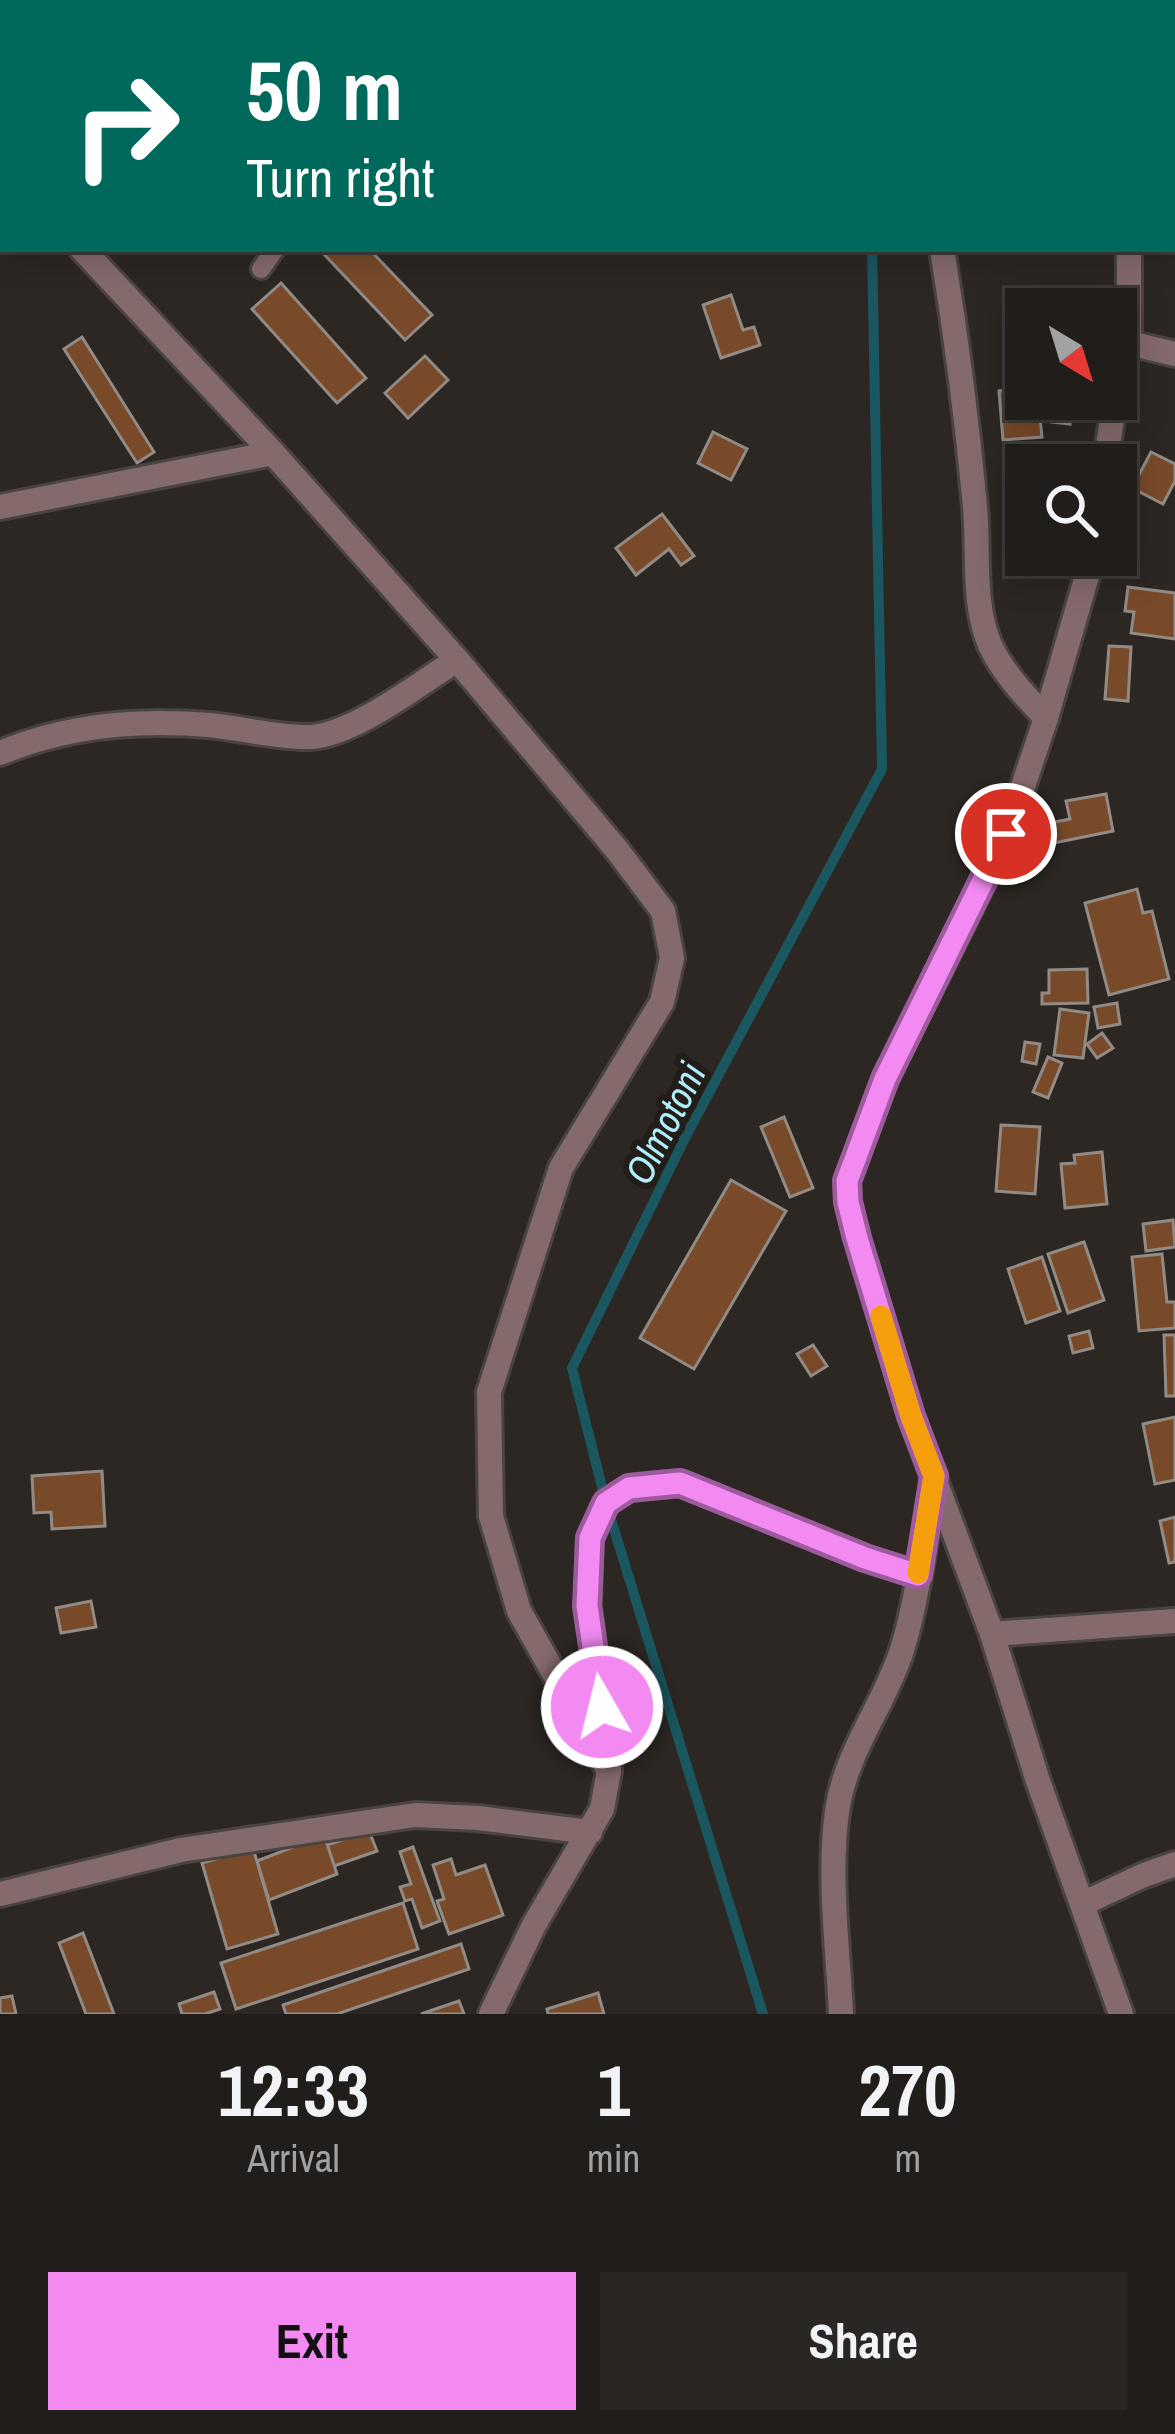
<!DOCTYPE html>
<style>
body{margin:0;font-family:"Archivo Narrow",sans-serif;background:#292623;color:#f1f3f6;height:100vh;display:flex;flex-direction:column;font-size:45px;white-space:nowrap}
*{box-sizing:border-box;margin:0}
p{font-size:39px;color:#a2a2a2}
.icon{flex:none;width:66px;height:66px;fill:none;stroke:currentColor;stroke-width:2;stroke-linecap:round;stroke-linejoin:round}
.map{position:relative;height:2014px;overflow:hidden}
.details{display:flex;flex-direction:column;background:#211d1a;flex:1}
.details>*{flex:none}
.banner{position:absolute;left:0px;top:0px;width:1176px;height:252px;box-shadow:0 6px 30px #0003,0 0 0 3px #3e3b39;background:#00695c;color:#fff;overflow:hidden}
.needle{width:78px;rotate:142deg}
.controls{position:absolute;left:1005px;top:288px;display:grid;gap:24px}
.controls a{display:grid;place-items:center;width:132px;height:132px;border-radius:0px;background:#211d1a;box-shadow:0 6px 30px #0003,0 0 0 3px #3e3b39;font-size:60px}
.pin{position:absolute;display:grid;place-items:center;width:102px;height:102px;color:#fff;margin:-51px;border:6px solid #fff;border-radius:50%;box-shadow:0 3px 12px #0007}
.me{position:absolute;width:132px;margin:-66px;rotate:352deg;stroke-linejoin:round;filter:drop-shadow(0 0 9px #0008)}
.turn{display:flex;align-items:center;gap:42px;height:252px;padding:0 48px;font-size:54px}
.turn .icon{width:156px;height:156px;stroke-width:2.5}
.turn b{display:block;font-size:84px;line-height:102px}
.eta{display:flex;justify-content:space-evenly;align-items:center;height:204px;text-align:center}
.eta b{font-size:72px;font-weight:800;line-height:84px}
.primary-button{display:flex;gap:24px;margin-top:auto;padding:24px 48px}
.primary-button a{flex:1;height:138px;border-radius:0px;background:#f28af2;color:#111;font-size:48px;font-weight:800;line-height:138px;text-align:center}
.primary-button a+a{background:#292623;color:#f1f3f6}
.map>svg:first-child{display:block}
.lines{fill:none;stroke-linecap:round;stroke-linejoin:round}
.stream{stroke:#1a5761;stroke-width:10}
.building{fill:#784a29;stroke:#918a85;stroke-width:3}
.lane-casing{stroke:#494440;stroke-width:24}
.street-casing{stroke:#494440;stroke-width:30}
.lane{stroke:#856a6c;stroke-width:18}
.street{stroke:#856a6c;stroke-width:24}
.route-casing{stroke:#9d5a9d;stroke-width:30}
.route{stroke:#f28af2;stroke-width:21}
.slow{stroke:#f59e0b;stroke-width:21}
.labels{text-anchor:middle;stroke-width:12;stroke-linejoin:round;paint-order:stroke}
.water-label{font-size:39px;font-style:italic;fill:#afeefa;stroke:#231d1a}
</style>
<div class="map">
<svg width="1175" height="2014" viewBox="0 0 1175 2014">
<rect width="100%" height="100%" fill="#2c2723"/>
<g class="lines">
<g class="stream">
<polyline points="883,3 884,0"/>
<polyline points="763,2014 606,1503 572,1368 685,1138 882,769 872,249"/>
</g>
</g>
<g class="building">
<polygon points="319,249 369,249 432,315 405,340"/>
<polygon points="281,283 366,378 337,403 252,309"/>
<polygon points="731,295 743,330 754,327 760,345 721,358 703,305"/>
<polygon points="82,337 154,452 137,463 64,349"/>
<polygon points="425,356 448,380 408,418 385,393"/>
<polygon points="1024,389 1026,419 1040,418 1042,437 1003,440 999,391"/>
<polygon points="1052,399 1073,399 1070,424 1051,422"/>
<polygon points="713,432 747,449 731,480 698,463"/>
<polygon points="1151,452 1175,464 1175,481 1163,504 1132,488"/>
<polygon points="662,514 694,556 681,565 669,549 636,575 616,548"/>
<polygon points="1128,587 1175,593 1175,639 1131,633 1134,612 1125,611"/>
<polygon points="1109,646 1131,647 1128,701 1105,699"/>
<polygon points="1106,794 1113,831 1044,845 1040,825 1070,819 1066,801"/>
<polygon points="1137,889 1143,913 1152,911 1169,979 1109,995 1085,903"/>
<polygon points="1087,969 1088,1003 1042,1004 1042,993 1049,993 1049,970"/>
<polygon points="1117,1003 1120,1024 1098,1028 1094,1007"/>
<polygon points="1060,1009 1089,1013 1083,1058 1054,1055"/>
<polygon points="1102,1033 1113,1048 1097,1058 1087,1044"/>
<polygon points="1025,1042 1040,1044 1036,1064 1022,1061"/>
<polygon points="1048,1057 1062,1063 1048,1098 1033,1092"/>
<polygon points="784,1117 813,1188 790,1197 761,1127"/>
<polygon points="1001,1125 1040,1127 1035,1194 996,1191"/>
<polygon points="1102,1152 1107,1204 1065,1208 1061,1164 1075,1163 1074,1155"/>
<polygon points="731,1180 786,1211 694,1369 640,1338"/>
<polygon points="1173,1220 1175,1247 1146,1251 1143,1224"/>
<polygon points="1084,1242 1104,1300 1068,1313 1048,1254"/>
<polygon points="1162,1254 1167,1302 1175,1302 1175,1328 1139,1331 1132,1257"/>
<polygon points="1042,1257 1060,1311 1026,1323 1008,1269"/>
<polygon points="1089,1331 1093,1348 1073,1353 1069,1336"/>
<polygon points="1164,1335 1175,1335 1175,1396 1166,1396"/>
<polygon points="813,1345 827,1366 811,1376 797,1354"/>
<polygon points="1175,1417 1175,1480 1155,1484 1143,1424"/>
<polygon points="102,1471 105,1526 52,1529 51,1512 34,1513 32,1476"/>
<polygon points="1175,1517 1175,1562 1169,1563 1160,1521"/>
<polygon points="91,1601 96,1627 61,1633 56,1608"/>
<polygon points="369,1831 377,1851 334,1866 327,1845"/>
<polygon points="324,1835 337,1874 269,1900 257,1861"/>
<polygon points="413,1847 440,1921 422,1928 412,1899 405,1901 400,1887 411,1884 400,1852"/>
<polygon points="253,1848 278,1934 227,1949 202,1863"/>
<polygon points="451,1859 456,1875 485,1865 503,1915 449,1934 437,1901 444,1899 433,1865"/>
<polygon points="403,1903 418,1949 236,2009 221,1963"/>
<polygon points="83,1933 114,2014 86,2014 59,1943"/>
<polygon points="461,1944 469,1969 337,2014 286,2014 283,2005"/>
<polygon points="214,1992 220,2009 205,2014 182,2014 179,2004"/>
<polygon points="598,1993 604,2014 548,2014 547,2009"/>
<polygon points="12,1996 16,2014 0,2014 0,1998"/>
<polygon points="459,2001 464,2014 421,2014"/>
</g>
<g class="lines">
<g class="lane-casing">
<g id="lane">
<polyline points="68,0 72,3"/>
<polyline points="261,269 275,249"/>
</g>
</g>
<g class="street-casing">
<g id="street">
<polyline points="1128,0 1128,3"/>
<polyline points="965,3 966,0"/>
<polyline points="0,160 3,164"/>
<polyline points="82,249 273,453 457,660 617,850 663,911 672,958 662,1002 561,1168 489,1392 491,1516 519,1611 609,1771"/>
<path d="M 942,249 C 956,335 967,420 975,507 C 979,551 972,603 990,645 C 1003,673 1025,696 1046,718"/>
<polyline points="1129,343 1175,354"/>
<polyline points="1116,393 1129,343 1129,249"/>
<polyline points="1105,465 1115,399"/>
<polyline points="0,507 273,453"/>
<polyline points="1093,555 1046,718 1007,834 885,1079 847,1181 848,1202 857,1238 911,1416 992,1634 1038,1781 1121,2014"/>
<path d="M 0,753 C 66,725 138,719 209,725 C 241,728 279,738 310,737 C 354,735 418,684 457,660"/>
<polyline points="992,1634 1175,1621"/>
<polyline points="0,1894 181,1850 415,1815 478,1818 590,1832"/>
<polyline points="1082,1904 1144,1875 1175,1864"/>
<polyline points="491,2014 534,1925 602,1809 609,1771 588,1606 590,1538 606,1503 629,1488 680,1483 865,1558 918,1575"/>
<path d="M 841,2014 C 838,1949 828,1876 837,1812 C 845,1752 884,1706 902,1650 C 919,1595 925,1535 934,1478"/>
</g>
</g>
<use href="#lane" class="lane"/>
<use href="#street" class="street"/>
</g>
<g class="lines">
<g class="route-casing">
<polyline id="route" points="602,1707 587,1606 590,1538 606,1503 629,1488 680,1483 865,1558 918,1575 934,1476 911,1416 857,1238 848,1202 847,1181 885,1079 1006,834"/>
</g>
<use href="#route" class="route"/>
<polyline class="slow" points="881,1316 911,1416 934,1476 918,1573"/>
</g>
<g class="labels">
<g class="water-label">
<text transform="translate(665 1123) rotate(-63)" y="14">Olmotoni</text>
</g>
</g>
</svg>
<div class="controls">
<a><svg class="needle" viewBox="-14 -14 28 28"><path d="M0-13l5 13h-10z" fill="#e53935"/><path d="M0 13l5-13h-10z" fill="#a2a2a2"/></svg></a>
<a><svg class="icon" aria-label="search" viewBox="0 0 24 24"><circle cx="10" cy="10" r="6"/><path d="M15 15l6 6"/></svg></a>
</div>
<div class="pin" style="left:1006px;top:834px;background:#d93025"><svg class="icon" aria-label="arrive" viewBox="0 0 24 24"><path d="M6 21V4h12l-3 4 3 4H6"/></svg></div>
<svg class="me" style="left:602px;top:1707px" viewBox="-20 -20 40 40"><circle r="17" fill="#f28af2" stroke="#fff" stroke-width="3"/><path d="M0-11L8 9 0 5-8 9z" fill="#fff"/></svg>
<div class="banner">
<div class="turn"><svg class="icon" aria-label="right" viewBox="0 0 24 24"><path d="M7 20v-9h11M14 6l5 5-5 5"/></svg><div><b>50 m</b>Turn right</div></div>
</div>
</div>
<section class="details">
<div class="eta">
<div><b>12:33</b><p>Arrival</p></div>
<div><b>1</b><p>min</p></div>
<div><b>270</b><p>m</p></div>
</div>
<div class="primary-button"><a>Exit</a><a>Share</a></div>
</section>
